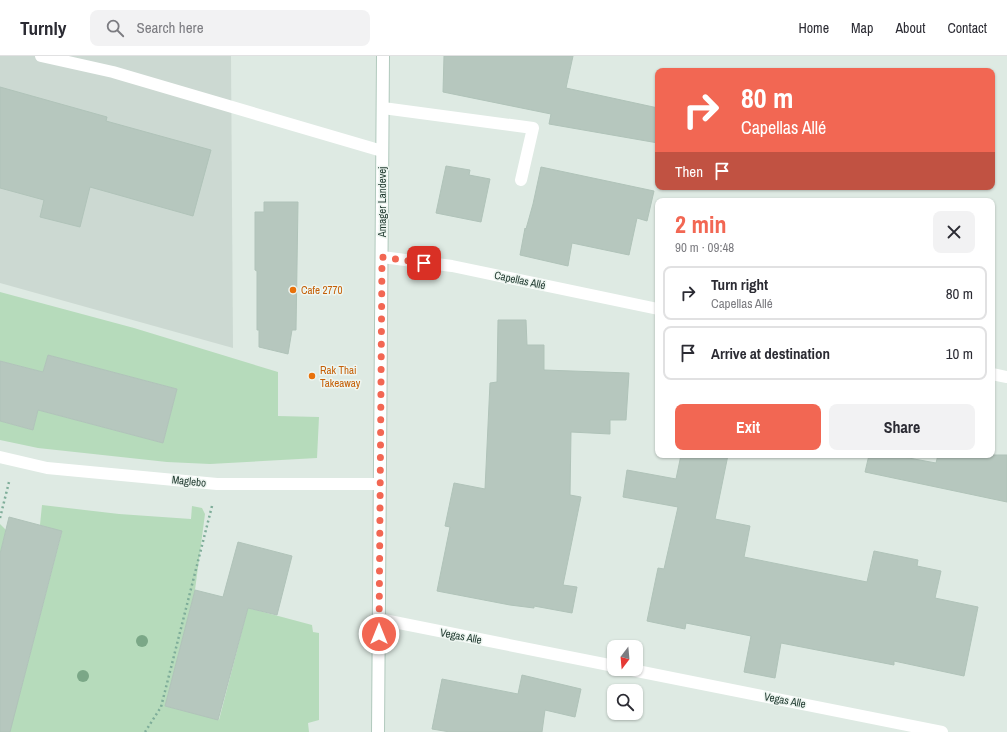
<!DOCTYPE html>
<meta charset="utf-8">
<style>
body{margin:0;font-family:"Archivo Narrow",sans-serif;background:#f2f2f3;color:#2b2b33;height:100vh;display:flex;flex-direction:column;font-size:15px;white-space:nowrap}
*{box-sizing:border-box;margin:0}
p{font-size:13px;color:#7c7c81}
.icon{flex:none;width:22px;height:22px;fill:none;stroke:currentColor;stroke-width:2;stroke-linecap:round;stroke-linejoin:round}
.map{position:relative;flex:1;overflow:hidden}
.sheet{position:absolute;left:655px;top:142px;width:340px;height:260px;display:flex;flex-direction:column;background:#fff;border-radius:8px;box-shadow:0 1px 3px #0004}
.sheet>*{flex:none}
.banner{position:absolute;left:655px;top:12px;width:340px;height:122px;border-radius:8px;box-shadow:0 1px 3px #0004;background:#f26753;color:#fff;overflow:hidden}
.needle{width:26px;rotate:196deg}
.controls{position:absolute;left:607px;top:584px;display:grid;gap:8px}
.controls a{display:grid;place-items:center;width:36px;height:36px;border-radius:8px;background:#fff;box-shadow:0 1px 3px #0004;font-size:20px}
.pin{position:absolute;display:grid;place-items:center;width:34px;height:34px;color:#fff;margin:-17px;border-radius:8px;box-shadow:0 2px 6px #0006}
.me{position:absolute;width:44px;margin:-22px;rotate:0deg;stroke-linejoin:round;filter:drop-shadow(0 0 3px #0008)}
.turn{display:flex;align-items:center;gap:14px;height:84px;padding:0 20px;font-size:18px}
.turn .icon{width:52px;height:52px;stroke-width:2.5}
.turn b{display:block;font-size:28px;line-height:34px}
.then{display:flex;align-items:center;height:38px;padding:0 20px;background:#0003;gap:8px;font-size:15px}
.round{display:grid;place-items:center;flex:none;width:42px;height:42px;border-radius:8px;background:#f2f2f3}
.headline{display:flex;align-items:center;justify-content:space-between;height:68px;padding:0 20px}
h1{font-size:24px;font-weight:700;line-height:30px;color:#f26753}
.cta{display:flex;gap:8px;margin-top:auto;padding:8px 20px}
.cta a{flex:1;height:46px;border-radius:8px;background:#f26753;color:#fff;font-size:16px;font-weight:700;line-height:46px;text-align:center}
.cta a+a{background:#f2f2f3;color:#2b2b33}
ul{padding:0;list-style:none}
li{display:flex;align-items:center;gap:12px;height:54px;margin:0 8px 6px;padding:0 12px;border:2px solid #e1e1e2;border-radius:8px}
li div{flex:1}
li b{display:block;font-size:15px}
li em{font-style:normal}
header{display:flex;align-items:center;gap:24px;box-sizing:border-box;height:56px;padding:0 20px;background:#fff;border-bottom:1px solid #e1e1e2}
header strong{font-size:19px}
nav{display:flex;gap:22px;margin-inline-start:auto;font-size:14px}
.search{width:280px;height:36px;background:#f2f2f3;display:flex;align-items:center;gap:10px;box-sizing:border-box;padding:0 14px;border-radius:8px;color:#7c7c81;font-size:15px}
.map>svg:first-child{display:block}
.built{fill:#ccd9d2}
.green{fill:#b6dbbb}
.building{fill:#b6c7be;stroke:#b0c3b9}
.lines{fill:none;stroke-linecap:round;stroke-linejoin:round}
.secondary-casing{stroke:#b1c9bd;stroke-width:14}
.path{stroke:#7ead99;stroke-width:2.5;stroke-dasharray:2 3;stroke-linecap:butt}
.lane{stroke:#fff;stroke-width:12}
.street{stroke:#fff;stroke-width:12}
.secondary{stroke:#fff;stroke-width:12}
.tree{fill:#7ba787}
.route{stroke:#f26753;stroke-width:7;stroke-dasharray:0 12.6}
.food-dot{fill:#e8710a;stroke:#eef6f1;stroke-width:1.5}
.labels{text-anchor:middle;stroke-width:3;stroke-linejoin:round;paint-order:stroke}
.street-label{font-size:11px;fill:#1f392f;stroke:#eef6f1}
.food-label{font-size:11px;fill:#c56008;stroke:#eef6f1;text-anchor:start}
</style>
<header>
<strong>Turnly</strong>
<div class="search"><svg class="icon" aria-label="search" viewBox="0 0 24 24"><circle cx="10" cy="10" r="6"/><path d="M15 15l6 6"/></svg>Search here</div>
<nav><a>Home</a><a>Map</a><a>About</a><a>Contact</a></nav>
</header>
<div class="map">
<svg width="1007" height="676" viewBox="0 0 1007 676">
<rect width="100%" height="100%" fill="#deeae3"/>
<polygon class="built" points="0,0 231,0 233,292 0,227"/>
<g class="green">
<polygon points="0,236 134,272 278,316 278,360 319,361 317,402 210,408 167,406 38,392 0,384 0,365 33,374 38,354 163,387 177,333 48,299 43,316 0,305"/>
<polygon points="42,449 119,458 191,463 192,450 202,452 205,458 195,534 165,650 219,664 248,552 312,569 313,576 319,577 319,664 308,667 309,676 0,676 0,641 18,645 62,476 40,469"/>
<polygon points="0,468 6,474 0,498"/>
</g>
<g class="building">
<polygon points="444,0 573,0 566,32 658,52 658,87 549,68 551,58 443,36"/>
<polygon points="0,31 107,61 106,65 211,94 193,160 90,131 80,171 40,161 44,144 0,132"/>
<polygon points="446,110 470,114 469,119 490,123 481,166 436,157"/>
<polygon points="541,111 654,135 647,165 637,162 629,199 572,187 568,210 520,199 525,172 526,173 533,148"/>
<polygon points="264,146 298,146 296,274 292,274 288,298 259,291 259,274 257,274 257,215 255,214 255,156 264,156"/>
<polygon points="498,264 526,264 527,289 544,289 544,314 629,317 626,364 610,364 610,378 571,376 570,439 581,441 563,529 577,531 572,557 534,550 534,552 510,549 437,535 450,471 445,470 454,427 485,433 490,327 497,326"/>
<polygon points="48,299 177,333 163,387 38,354 33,374 0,365 0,305 43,316"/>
<polygon points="681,399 728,399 715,463 750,470 744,501 867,526 874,495 918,504 917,510 941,515 935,542 978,551 964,620 894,605 894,609 781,587 775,622 744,616 751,580 686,567 685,573 647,565 658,512 664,513 678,451 623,441 627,414 676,423"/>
<polygon points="869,399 892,399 936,407 938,399 1007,399 1007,446 865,416"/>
<polygon points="9,461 62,475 10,676 0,676 0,498"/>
<polygon points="238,486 292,500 277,559 248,552 218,664 165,650 195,534 223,541"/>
<polygon points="522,619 581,633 575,661 545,654 542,676 450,676 432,673 442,623 518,638"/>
</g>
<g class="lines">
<g class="secondary-casing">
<polyline id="secondary" points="378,676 383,0"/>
</g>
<g class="path">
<polyline points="0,462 9,426"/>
<polyline points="145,676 161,651 212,450"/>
</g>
<g class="lane">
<polyline points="41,0 113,16 382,95"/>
<polyline points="383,52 533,72 521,124"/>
</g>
<g class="street">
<polyline points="382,201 452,210 658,253"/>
<polyline points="992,318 1007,321"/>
<polyline points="0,401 47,412 217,428 380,428"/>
<polyline points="379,563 614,610"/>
<polyline points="627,613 942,676"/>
</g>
<use href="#secondary" class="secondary"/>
</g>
<g class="tree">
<circle cx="142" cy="585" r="6"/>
<circle cx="83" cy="620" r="6"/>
</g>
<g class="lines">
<polyline class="route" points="379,578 382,201 424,207"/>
</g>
<g class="food-dot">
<circle cx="293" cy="234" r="4"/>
<circle cx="312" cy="320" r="4"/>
</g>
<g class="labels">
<g class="street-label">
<text transform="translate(382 146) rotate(-90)" y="4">Amager Landevej</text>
<text transform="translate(520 224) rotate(12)" y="4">Capellas Allé</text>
<text transform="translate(189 425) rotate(6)" y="4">Maglebo</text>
<text transform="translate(461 580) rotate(11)" y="4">Vegas Alle</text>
<text transform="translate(785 644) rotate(11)" y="4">Vegas Alle</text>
</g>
<g class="food-label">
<text x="301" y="238">Cafe 2770</text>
<text x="320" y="318">Rak Thai<tspan x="320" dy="13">Takeaway</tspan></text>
</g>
</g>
</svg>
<div class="controls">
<a><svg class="needle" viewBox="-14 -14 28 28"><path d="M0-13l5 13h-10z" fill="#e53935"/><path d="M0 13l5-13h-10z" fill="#7c7c81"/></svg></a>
<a><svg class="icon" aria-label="search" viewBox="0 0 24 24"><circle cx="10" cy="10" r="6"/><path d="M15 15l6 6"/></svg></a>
</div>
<div class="pin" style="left:424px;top:207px;background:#d93025"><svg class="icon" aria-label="arrive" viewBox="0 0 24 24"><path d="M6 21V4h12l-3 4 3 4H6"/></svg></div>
<svg class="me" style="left:379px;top:578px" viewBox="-20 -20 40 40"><circle r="17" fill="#f26753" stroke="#fff" stroke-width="3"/><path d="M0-11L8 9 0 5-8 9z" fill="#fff"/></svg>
<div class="banner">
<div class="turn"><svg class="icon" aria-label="right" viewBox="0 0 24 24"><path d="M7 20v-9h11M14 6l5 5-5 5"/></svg><div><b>80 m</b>Capellas Allé</div></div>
<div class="then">Then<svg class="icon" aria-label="arrive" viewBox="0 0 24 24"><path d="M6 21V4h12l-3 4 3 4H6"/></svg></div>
</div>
<section class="sheet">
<div class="headline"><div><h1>2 min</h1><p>90 m · 09:48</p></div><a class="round"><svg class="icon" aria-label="close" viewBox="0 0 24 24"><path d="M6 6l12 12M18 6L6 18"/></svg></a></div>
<ul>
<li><svg class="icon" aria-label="right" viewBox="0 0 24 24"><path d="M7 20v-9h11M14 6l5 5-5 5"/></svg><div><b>Turn right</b><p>Capellas Allé</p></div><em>80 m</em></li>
<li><svg class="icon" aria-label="arrive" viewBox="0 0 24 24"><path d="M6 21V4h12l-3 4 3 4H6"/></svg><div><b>Arrive at destination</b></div><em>10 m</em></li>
</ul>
<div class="cta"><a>Exit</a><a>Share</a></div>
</section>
</div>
